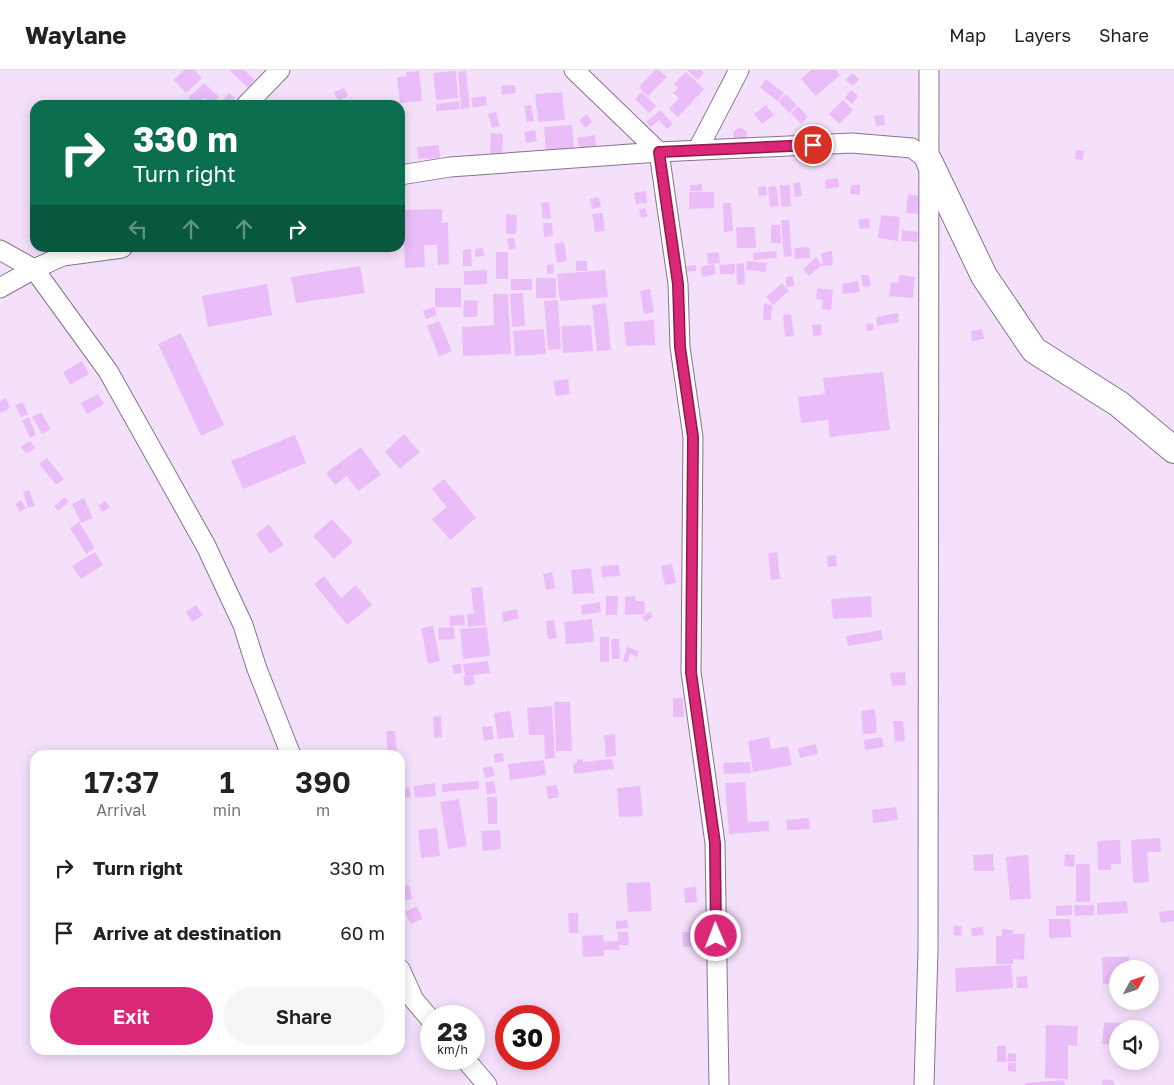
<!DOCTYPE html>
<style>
body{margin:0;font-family:"Golos Text",sans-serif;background:#f6f6f6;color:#222;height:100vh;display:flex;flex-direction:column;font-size:19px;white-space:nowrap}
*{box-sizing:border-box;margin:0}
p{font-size:16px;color:#767676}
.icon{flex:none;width:28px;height:28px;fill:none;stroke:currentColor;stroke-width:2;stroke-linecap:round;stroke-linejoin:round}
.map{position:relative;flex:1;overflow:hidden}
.details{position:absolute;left:30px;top:680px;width:375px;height:305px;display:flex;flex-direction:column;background:#fff;border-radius:15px;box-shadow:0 2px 12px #0003}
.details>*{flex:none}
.guide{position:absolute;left:30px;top:30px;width:375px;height:152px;border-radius:15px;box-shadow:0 2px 12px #0003;background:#0b6e4f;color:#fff;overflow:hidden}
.needle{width:32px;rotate:50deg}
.fabs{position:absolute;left:1109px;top:890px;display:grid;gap:10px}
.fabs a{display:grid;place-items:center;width:50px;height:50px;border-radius:50%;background:#fff;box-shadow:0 2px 12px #0003;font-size:25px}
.speed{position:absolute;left:420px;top:935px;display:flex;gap:10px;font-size:25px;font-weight:700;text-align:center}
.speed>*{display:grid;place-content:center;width:65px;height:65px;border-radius:50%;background:#fff;box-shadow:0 2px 12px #0003;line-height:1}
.speed small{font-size:12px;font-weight:400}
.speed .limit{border:8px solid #d22;background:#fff;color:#111}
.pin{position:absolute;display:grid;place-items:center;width:42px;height:42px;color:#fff;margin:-21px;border:2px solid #fff;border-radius:50%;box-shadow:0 1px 5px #0007}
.me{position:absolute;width:55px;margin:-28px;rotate:359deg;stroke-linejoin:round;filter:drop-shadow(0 0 4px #0008)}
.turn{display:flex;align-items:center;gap:18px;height:105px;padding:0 20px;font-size:22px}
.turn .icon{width:65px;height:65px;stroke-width:2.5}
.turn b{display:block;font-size:35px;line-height:42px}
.lanes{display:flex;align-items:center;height:48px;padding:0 20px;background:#0003;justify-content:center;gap:25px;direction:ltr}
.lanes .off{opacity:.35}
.eta{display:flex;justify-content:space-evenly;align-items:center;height:85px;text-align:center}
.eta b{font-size:30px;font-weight:600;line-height:35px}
.button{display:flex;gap:10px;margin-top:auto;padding:10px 20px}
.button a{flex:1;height:58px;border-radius:30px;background:#db2777;color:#fff;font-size:20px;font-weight:600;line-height:58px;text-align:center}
.button a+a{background:#f6f6f6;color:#222}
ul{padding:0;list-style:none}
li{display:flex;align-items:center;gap:15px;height:65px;padding:0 20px}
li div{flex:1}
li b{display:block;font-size:19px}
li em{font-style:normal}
header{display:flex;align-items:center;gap:30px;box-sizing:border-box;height:70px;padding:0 25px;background:#fff;border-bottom:1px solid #e0e0e0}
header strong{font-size:24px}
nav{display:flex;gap:28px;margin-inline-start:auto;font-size:18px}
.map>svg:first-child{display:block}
.building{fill:#eabdf9}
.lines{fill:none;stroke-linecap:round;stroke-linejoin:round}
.street-casing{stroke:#86748d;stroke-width:21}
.secondary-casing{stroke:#86748d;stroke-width:28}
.street{stroke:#fff;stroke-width:19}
.secondary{stroke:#fff;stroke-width:26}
.route-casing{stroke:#8e194d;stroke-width:12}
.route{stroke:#db2777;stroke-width:9}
</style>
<header>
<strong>Waylane</strong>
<nav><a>Map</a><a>Layers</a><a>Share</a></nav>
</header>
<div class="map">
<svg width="1174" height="1015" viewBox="0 0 1174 1015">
<rect width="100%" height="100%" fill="#f5e0fc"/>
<g class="building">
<polygon points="184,0 194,0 202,8 186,23 174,10"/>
<polygon points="229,0 244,0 255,10 248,18"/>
<polygon points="655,0 659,0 667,7 648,26 639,17"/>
<polygon points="687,0 701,0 704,3 697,10"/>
<polygon points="811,0 836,0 840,5 816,26 801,9"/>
<polygon points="419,1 422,31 400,33 397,7 407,6 406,2"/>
<polygon points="456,1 458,28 436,30 433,3"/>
<polygon points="466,1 470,38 461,39 458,2"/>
<polygon points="686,2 704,19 678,47 669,39 679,28 673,23 678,18 674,14"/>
<polygon points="852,3 859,9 853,16 846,10"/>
<polygon points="766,9 784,23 777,31 760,17"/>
<polygon points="204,13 219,27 212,34 205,28 195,35 188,28"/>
<polygon points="515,15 516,23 502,25 501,16"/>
<polygon points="344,18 348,26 338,31 334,22"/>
<polygon points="851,20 858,26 852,34 845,28"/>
<polygon points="562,22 565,50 538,52 535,24"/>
<polygon points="642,22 656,36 649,43 635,29"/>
<polygon points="229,23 236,29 230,35 218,35"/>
<polygon points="786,24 797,35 789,43 778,31"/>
<polygon points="486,26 487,35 473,38 471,28"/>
<polygon points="843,30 853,40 839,54 829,44"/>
<polygon points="459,31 460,39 436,41 436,34"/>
<polygon points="531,35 534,51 527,52 524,36"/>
<polygon points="766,35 774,45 762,54 754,44"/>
<polygon points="798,36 808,47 801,54 791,43"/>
<polygon points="660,40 673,54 667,59 659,50 651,57 646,52"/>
<polygon points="496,42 500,56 492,58 488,44"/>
<polygon points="587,44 592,52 585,58 579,50"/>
<polygon points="884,45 885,55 876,56 874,46"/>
<polygon points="572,55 574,80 546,82 544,57"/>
<circle cx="740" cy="65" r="7"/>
<polygon points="535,60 537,71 526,73 524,62"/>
<polygon points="491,63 503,64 502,86 490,85"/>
<polygon points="595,65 596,76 579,78 577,68"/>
<polygon points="439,75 440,88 418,89 417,77"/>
<polygon points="1076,80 1084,81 1083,90 1075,89"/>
<polygon points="838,108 839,117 826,119 825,110"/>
<polygon points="800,112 802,126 795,127 793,113"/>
<polygon points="702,114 702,121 690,121 690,115"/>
<polygon points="780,115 790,115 791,136 781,137"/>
<polygon points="851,115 860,115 860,125 850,124"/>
<polygon points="766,116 767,125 759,126 758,117"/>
<polygon points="776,116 779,136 770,137 768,117"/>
<polygon points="646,121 647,133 636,134 634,123"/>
<polygon points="689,122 714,122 714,138 689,139"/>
<polygon points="908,124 921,126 920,144 906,143"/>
<polygon points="599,127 601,137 592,139 590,129"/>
<polygon points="549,132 551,148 543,149 541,133"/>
<polygon points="723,133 731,133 733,161 724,162"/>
<polygon points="645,138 648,146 641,148 639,139"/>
<polygon points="442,139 442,153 448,152 449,194 438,195 437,175 424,175 425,197 405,198 403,140"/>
<polygon points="603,143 605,161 595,162 592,144"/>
<polygon points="506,144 517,145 516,164 506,164"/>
<polygon points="881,145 900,147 898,171 878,168"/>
<polygon points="869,148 870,158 860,159 858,150"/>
<polygon points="781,150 789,150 792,186 784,187"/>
<polygon points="543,153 552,153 553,166 544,167"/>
<polygon points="771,155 780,155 781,173 771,173"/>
<polygon points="736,157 755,157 756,178 737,178"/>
<polygon points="902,160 918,162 917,172 901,171"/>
<polygon points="514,168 516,178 509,180 507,169"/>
<polygon points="564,172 567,191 557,193 554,174"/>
<polygon points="809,177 810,188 795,189 794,178"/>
<polygon points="483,178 484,186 475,187 475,179"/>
<polygon points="471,179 472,196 463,196 463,180"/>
<polygon points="776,181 777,188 754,190 753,183"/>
<polygon points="832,181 833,195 823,196 821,183"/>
<rect x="496" y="182" width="12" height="27"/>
<polygon points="719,182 720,193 708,194 707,183"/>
<polygon points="816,187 822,195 809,206 803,199"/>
<rect x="576" y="191" width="11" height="10"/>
<polygon points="747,191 767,193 766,202 746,200"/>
<polygon points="744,193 745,214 737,215 736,194"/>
<polygon points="553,194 554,203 547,204 547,195"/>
<polygon points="714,194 716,204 702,207 701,197"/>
<polygon points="735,194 735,204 720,204 719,195"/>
<polygon points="696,195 696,201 687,202 686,196"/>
<polygon points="360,196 365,223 296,233 291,207"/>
<polygon points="487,200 487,214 464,215 464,201"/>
<polygon points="605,200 608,227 560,231 557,204"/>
<polygon points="861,205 869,205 871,216 863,217"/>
<polygon points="899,205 915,207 913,228 889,226 891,212 898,213"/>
<polygon points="793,206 794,216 786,217 786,207"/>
<rect x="536" y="208" width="20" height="20"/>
<rect x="511" y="209" width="21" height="11"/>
<polygon points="858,211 860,222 843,224 842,214"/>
<polygon points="782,213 789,221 773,235 766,227"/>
<polygon points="267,214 272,245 208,257 202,226"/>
<rect x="435" y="218" width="26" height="19"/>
<polygon points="817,218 833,220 831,240 822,239 823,230 816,229"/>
<polygon points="650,219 654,242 644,244 640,221"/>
<polygon points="523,223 525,256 512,257 510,224"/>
<polygon points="493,224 508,224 511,284 463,286 462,257 494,255"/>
<polygon points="464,230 478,231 477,247 463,247"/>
<polygon points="558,230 561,279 548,280 544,231"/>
<polygon points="606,233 611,280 597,281 592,235"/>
<polygon points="764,234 772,235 771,250 763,250"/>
<polygon points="434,237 437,245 426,249 423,241"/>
<polygon points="898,243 899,252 877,256 876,247"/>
<polygon points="791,244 794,266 785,267 783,245"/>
<polygon points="654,250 655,275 626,276 624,252"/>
<polygon points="439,251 452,281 439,287 427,256"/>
<polygon points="873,253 874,260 867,261 866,254"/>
<polygon points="821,254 822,265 813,266 812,255"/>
<polygon points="591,255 593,281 563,283 561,256"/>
<polygon points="544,259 546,284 515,286 513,261"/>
<polygon points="982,259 984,269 972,271 971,261"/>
<polygon points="181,263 224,355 201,366 158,274"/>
<polygon points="82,291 89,304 70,315 63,302"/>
<polygon points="883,302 890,360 830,367 828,350 801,353 798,327 825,324 823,308"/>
<polygon points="568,309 570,324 556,326 553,311"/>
<polygon points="98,324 104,334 87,344 81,333"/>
<polygon points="6,328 10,338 0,343 0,331"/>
<polygon points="23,332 28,344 21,347 15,335"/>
<polygon points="41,342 51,359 42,364 32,347"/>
<polygon points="29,347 36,365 30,368 22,350"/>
<polygon points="404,364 420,382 400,399 385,382"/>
<polygon points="295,365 306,393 243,419 231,391"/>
<polygon points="30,371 35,378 26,384 21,377"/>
<polygon points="361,377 381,405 358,421 347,406 335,415 326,403"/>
<polygon points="47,388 64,409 56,415 39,394"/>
<polygon points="444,409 476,448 450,470 432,449 447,437 432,419"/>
<polygon points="29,420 35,436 28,438 23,422"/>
<polygon points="65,427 69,432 58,441 54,436"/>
<polygon points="84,428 93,448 81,453 72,434"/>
<polygon points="21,430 26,438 20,442 15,434"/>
<polygon points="105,431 110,437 103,442 98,436"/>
<polygon points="332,449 353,472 334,489 313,466"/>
<polygon points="79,452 95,478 86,484 70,458"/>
<polygon points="269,454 284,475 270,484 256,464"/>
<polygon points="95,482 103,495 81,509 72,496"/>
<polygon points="777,482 780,509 771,510 768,483"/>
<polygon points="836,485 837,496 828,497 827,486"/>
<polygon points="672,494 676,513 665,515 661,496"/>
<polygon points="619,495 620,506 602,507 601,496"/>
<polygon points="591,498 594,523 573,524 571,500"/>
<polygon points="552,502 555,518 546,520 543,504"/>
<polygon points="324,506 341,528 356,515 372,535 347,555 314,514"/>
<polygon points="482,517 486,555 468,557 467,544 474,543 471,518"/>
<polygon points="606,526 618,526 617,545 606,545"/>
<polygon points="635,526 636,531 644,531 645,544 625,545 625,527"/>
<polygon points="871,526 872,547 833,549 831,529"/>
<polygon points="600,532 601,542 582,545 581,535"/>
<polygon points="196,535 203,545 192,552 186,542"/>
<polygon points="517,539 519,549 503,552 502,542"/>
<polygon points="650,541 653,546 646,552 642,547"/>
<polygon points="464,545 465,555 450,556 449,546"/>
<polygon points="592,549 594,572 566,574 564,552"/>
<polygon points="554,550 557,568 548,569 546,551"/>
<polygon points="433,556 440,591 428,594 421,558"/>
<polygon points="454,557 455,569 439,570 438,558"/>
<polygon points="487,557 490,586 463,589 460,559"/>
<polygon points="881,560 883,570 848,576 846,566"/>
<rect x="600" y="567" width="9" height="25"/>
<polygon points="611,569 619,569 620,589 612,589"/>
<polygon points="627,577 639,581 637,587 630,584 627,593 623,591"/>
<polygon points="488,591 490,603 465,606 463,594"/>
<polygon points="461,594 462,603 454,604 452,595"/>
<polygon points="905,602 906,615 892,616 890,603"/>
<polygon points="473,605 475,614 465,616 463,607"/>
<polygon points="673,628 683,628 684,647 673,647"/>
<polygon points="554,632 570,632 572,681 556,681"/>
<polygon points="552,636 555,688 545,689 544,665 529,665 527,638"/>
<polygon points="875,639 877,663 863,664 861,641"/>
<polygon points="510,641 514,667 498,669 494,643"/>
<polygon points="441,646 442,667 434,668 433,647"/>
<polygon points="893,651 903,651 905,671 895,672"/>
<polygon points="492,656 494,669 484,671 482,657"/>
<polygon points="386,661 395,661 397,685 388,685"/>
<polygon points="615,664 616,686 606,687 604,665"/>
<polygon points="769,667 771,679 788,676 792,695 753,702 748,671"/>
<polygon points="882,667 884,677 865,680 864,670"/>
<polygon points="816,674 818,684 800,688 798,678"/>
<polygon points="503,683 504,691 495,693 494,684"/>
<polygon points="583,689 583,692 612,689 614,699 574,704 573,694 577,693 577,690"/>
<polygon points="544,690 546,705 510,710 508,694"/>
<polygon points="750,692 751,703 724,704 723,693"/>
<polygon points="492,696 495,706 485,708 483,698"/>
<polygon points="479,711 479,719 442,722 442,714"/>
<polygon points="494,711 496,723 487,725 485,712"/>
<polygon points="745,712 748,752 769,751 769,761 729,764 725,713"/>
<polygon points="435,713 436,726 415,728 414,716"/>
<polygon points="557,715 559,727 548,729 546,716"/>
<polygon points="640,716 643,746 619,747 617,718"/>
<polygon points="409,717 411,727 400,729 400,719"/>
<polygon points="487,727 497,727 497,754 488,754"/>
<polygon points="459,729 467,776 448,779 440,732"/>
<polygon points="400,737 405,754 400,755"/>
<polygon points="896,737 898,750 873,753 872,740"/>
<polygon points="809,748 810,759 787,760 786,750"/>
<polygon points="437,758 440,786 421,788 418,760"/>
<polygon points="500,760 501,779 483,781 481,761"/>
<polygon points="1160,768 1161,782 1147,782 1149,812 1133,813 1131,770"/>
<polygon points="1120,770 1121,794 1111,794 1111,800 1098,800 1097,771"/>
<polygon points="993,784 994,801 974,801 973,785"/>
<polygon points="1065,784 1075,785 1074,797 1064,796"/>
<polygon points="1028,785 1031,829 1010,830 1006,787"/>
<rect x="1076" y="794" width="14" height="38"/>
<polygon points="650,812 652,841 628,842 626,813"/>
<polygon points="409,815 412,829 403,831 400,818"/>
<polygon points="696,817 697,832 685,833 684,818"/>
<polygon points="1127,831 1128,843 1097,845 1097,833"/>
<polygon points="1072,835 1072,845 1056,846 1056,836"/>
<polygon points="1074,835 1094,835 1094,845 1075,846"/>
<polygon points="417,836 423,849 411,854 405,842"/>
<polygon points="1174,840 1174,851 1161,853 1159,842"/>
<polygon points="568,843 578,843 578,863 569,863"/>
<polygon points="1049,849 1070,849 1071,867 1049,868"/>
<polygon points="627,850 628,858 616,859 616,851"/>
<polygon points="954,856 962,856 961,866 953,865"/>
<polygon points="689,857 697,857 697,861 705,860 705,876 683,877 682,862 689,862"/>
<polygon points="983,857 984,865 972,866 971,858"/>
<polygon points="1002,859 1013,860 1013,864 1025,864 1024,890 1013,889 1013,894 996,894 996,866 1002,866"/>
<polygon points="618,862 628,862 629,875 619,875 620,880 604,880 604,886 583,887 582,866 603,865 604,872 618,871"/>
<polygon points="1102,887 1129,887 1129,899 1118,899 1118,913 1103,914"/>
<polygon points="1011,895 1013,918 956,922 955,898"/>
<polygon points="1027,906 1028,918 1017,918 1016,907"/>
<polygon points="1104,952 1129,954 1129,959 1118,959 1118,975 1102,974"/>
<polygon points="1046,955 1078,956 1077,976 1068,975 1068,1009 1045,1008"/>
<rect x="997" y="976" width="9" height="16"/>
<polygon points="1008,983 1016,984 1016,992 1007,991"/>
<polygon points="1008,993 1016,993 1016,1002 1008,1001"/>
<polygon points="1103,1009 1114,1011 1114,1015 1102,1015"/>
<polygon points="1064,1010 1065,1015 1025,1015 1025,1013"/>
</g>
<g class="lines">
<g class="street-casing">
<g id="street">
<polyline points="574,0 659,82 678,214 680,277 693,367 691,602 715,773 719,1015"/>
<polyline points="246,35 280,0"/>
<polyline points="698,79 739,0"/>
<polyline points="400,105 450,97 659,82 852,73 912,78 929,91"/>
<polyline points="0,180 34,199 108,301 206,476 243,555 257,599 291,685"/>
<polyline points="0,218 34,199 63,186 122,178"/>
<polyline points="400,899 414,930 431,950"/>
<polyline points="465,989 487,1015"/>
<polyline points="924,1015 928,881 929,0"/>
</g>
</g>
<g class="secondary-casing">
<polyline id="secondary" points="929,91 984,206 1034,280 1119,334 1174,380"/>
</g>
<use href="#street" class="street"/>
<use href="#secondary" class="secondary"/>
</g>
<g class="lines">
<g class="route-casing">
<polyline id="route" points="716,866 715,773 691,602 693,367 680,277 678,214 659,82 813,75"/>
</g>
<use href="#route" class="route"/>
</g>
</svg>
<div class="fabs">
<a><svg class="needle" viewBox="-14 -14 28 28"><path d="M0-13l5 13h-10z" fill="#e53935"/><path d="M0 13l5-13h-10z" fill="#767676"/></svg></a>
<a><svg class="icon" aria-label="sound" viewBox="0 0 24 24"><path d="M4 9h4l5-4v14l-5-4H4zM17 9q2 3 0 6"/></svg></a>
</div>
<div class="speed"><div>23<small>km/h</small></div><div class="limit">30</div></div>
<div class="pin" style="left:813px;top:75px;background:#d93025"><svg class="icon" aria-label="arrive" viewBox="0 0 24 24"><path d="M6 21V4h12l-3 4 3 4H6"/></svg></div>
<svg class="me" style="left:716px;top:866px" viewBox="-20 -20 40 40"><circle r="17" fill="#db2777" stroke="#fff" stroke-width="3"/><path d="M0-11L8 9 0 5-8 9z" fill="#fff"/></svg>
<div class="guide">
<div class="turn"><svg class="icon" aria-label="right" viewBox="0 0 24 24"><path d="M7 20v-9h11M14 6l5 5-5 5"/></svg><div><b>330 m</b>Turn right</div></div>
<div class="lanes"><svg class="icon off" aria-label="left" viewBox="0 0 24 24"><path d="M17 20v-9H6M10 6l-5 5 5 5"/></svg><svg class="icon off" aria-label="ahead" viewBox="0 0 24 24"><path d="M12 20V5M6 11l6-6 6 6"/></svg><svg class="icon off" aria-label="ahead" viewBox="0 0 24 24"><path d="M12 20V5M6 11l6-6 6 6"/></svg><svg class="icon" aria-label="right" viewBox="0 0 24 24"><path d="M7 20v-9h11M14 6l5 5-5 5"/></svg></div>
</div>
<section class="details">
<div class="eta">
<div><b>17:37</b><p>Arrival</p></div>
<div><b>1</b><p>min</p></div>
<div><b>390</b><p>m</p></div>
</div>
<ul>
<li><svg class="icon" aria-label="right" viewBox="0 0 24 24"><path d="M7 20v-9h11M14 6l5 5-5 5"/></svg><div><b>Turn right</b></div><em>330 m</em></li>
<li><svg class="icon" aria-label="arrive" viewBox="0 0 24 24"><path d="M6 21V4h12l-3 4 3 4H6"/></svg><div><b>Arrive at destination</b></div><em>60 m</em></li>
</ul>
<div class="button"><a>Exit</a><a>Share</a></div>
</section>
</div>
